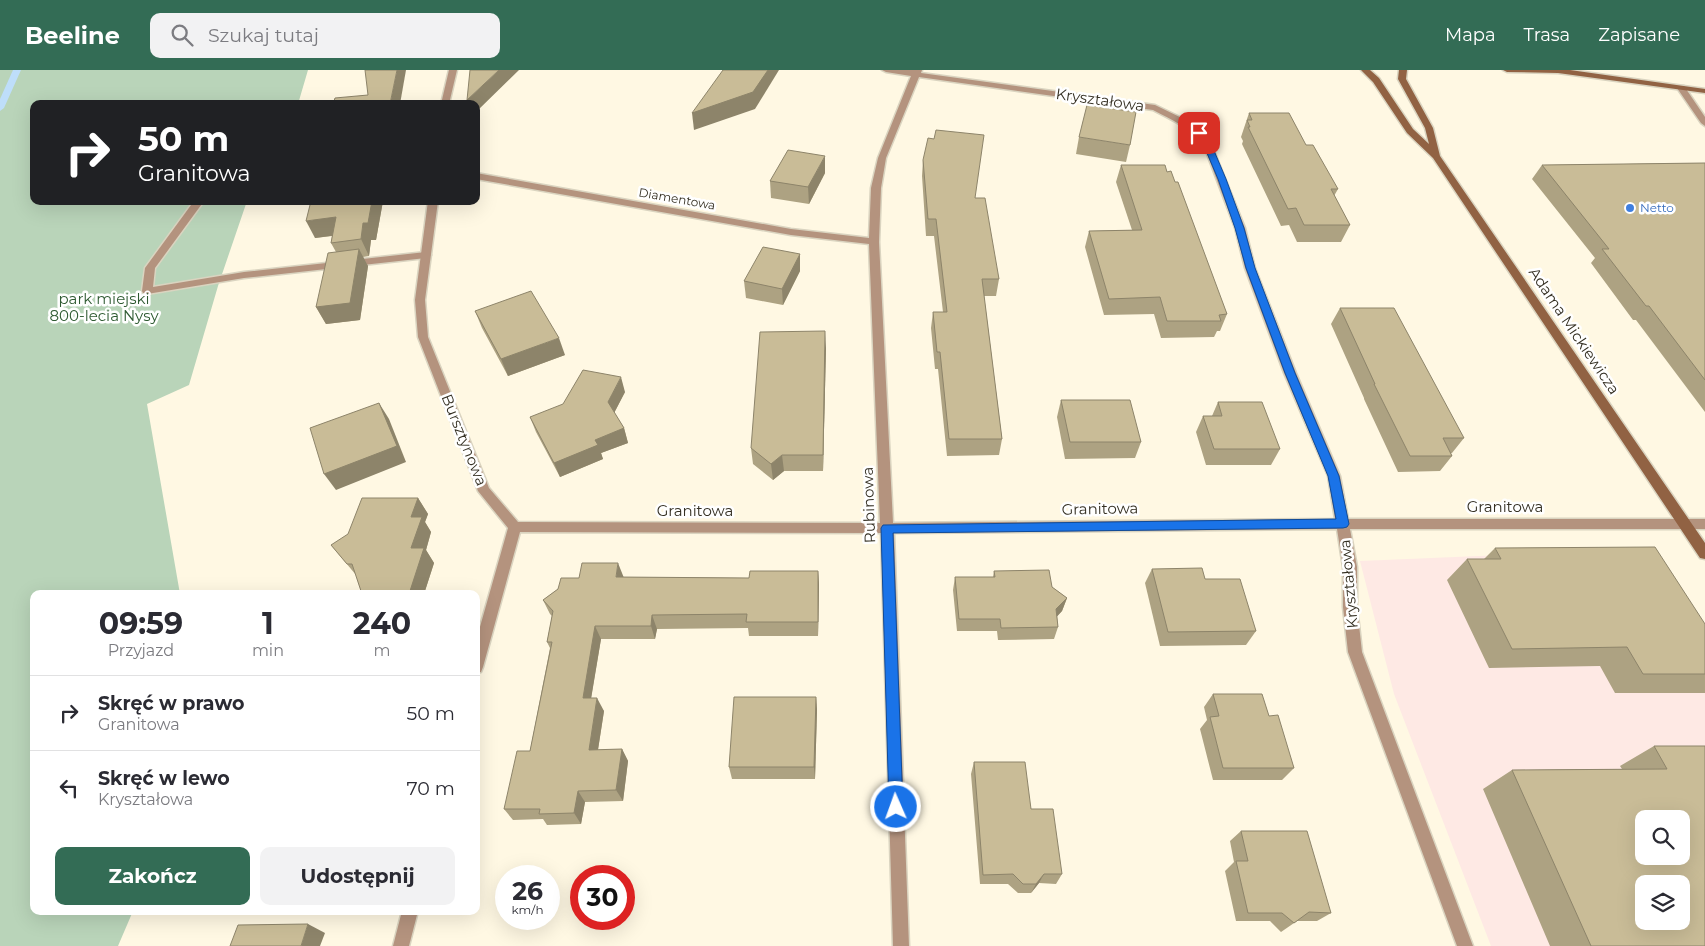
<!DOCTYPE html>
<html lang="pl">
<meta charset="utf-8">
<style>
body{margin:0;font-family:Montserrat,sans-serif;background:#f2f2f3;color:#2b2b33;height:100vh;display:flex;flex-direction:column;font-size:19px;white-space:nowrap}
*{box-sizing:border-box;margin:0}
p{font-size:16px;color:#7c7c81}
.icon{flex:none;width:28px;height:28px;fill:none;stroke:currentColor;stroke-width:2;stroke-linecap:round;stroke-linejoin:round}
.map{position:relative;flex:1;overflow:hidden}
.details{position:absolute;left:30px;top:520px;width:450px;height:325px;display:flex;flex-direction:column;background:#fff;border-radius:10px;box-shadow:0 5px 20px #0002}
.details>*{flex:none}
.banner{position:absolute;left:30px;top:30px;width:450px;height:105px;border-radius:10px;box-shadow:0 5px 20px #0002;background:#202124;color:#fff;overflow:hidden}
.buttons{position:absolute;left:1635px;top:740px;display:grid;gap:10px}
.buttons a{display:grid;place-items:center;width:55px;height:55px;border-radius:10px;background:#fff;box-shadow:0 5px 20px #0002;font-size:25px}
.speed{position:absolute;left:495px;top:795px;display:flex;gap:10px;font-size:25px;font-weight:700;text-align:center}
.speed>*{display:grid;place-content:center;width:65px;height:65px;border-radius:50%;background:#fff;box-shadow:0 5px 20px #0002;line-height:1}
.speed small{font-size:12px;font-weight:400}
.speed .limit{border:8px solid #d22;background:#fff;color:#111}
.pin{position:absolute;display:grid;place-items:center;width:42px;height:42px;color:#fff;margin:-21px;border-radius:10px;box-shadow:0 2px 8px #0006}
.me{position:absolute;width:55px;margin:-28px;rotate:358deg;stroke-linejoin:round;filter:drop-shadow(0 0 4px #0008)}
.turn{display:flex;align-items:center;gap:18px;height:105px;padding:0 25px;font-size:22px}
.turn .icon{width:65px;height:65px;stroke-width:2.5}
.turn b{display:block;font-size:35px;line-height:42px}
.eta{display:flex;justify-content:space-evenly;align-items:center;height:85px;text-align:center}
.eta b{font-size:30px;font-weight:700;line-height:35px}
.cta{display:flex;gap:10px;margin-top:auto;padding:10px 25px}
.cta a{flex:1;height:58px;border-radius:10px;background:#336c55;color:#fff;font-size:20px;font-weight:700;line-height:58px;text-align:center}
.cta a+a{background:#f2f2f3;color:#2b2b33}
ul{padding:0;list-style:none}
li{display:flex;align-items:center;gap:15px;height:75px;padding:0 25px;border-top:1px solid #e1e1e2}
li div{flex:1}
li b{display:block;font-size:19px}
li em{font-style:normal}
header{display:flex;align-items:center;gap:30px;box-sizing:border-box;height:70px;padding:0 25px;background:#336c55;color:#fff}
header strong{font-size:24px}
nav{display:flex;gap:28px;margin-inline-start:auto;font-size:18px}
.search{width:350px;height:45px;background:#f2f2f3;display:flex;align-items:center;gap:12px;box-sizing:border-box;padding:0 18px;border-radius:10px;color:#7c7c81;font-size:19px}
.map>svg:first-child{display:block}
.commercial{fill:#fee9e4;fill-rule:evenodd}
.green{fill:#b9d4b9}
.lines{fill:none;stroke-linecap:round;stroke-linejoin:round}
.stream{fill:#bedefa;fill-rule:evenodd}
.lane-casing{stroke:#dad4c0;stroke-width:3}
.street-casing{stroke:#dad4c0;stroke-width:3}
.secondary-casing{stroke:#dad4c0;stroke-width:3}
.lane{fill:#b4937e;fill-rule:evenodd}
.street{fill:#b4937e;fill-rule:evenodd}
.secondary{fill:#916243;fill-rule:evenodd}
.wall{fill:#ada282}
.shaded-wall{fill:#8d846a}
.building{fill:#c9bc97;stroke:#8d846a;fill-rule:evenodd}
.route{fill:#1a73e8;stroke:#114b97}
.shop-dot{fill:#3f7fe0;stroke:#fff;stroke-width:2}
.labels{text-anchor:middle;stroke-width:5;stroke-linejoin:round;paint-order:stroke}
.far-street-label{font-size:12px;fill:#342f22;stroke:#fff}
.far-shop-label{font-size:12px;fill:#366cbe;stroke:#fff;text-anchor:start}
.street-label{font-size:15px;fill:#342f22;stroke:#fff}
.park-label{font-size:15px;fill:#2e5a31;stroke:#fff}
</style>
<header>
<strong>Beeline</strong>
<div class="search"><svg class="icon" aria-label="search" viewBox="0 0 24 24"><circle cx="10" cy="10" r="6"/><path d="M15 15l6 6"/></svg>Szukaj tutaj</div>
<nav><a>Mapa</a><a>Trasa</a><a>Zapisane</a></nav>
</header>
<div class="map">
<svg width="1705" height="876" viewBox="0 0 1705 876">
<rect width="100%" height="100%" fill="#fff8e3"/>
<path class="commercial" d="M 1622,480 L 1705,614 L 1705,876 L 1491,876 L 1394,624 L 1360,491 ZM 1644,749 L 1681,749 L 1681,786 L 1644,786 ZM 1644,814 L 1681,814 L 1681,851 L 1644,851 Z"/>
<polygon class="green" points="0,0 308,0 298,34 34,34 34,131 247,131 218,216 189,315 147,334 180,524 34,524 34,841 133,841 118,876 0,876"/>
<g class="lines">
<polygon class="stream" points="13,0 21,0 4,38 0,41 0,29"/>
<g class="lane-casing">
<g id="lane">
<polygon points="1678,16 1684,16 1705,47 1705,56 1701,53 1677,18"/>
<polygon points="194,131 204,131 155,198 153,217 244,202 426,182 431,185 426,188 244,208 147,224 143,223 142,221 145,198"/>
</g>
</g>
<g class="street-casing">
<g id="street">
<polygon points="449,0 457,0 449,34 441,34"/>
<path d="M 882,0 L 922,0 L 921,3 L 1155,35 L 1188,51 L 1202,61 L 1212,76 L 1245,158 L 1255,198 L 1296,303 L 1340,406 L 1348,449 L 1705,449 L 1705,459 L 1350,459 L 1357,497 L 1357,537 L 1362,582 L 1473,876 L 1457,876 L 1348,582 L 1343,537 L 1343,497 L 1337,459 L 894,463 L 909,876 L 893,876 L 881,463 L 520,462 L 483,597 L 481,602 L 476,603 L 476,571 L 508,458 L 478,421 L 418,267 L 415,230 L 428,131 L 438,131 L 425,230 L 428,267 L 489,418 L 518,452 L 880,453 L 869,174 L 791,165 L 476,109 L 476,103 L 791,159 L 869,168 L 871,118 L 878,88 L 911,6 L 886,2 ZM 919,7 L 1153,40 C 1172,50 1191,58 1204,76 L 1235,158 L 1245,198 L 1284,303 L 1328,406 L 1335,449 L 893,453 L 879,172 L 881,118 L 886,88 Z"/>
<polygon points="402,841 418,841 409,876 393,876"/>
</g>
</g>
<g class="secondary-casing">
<g id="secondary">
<polygon points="1361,0 1370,0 1379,8 1413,59 1429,74 1425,58 1398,9 1399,0 1407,0 1406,9 1433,58 1440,86 1705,473 1705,489 1700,488 1433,88 1407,63 1373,12"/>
<polygon points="1503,0 1570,0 1705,19 1705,23 1558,3 1507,2"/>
</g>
</g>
<use href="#lane" class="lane"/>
<use href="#street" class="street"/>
<use href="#secondary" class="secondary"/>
</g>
<g class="wall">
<polygon points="1249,43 1306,75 1338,119 1334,126 1350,155 1341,172 1297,172 1289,155 1281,156 1242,74 1243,71 1241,67"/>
<polygon points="1079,67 1130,75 1126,92 1076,84"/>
<polygon points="923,90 975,128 999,209 996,226 984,226 1002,369 999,385 947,386 938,299 935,299 931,258 933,242 943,242 934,166 926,166 922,106"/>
<polygon points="1705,93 1705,342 1636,250 1633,250 1591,193 1595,188 1532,109 1542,95"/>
<polygon points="1121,95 1167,102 1227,244 1220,261 1217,261 1214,267 1161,268 1154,244 1104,245 1085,177 1089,161 1132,160 1116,112"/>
<polygon points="825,103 809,134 771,128 770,111"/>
<polygon points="311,131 383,131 376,170 371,170 369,186 363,187 368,196 360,250 326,254 316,237 336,182 331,173 332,166 315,168"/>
<polygon points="800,184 800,201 783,235 746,228 744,211"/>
<polygon points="1340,238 1464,368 1452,383 1451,383 1452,386 1440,401 1398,402 1364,329 1364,328 1331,254"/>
<polygon points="475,241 565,285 508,306 482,258"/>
<polygon points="826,278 823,401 784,401 773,410 753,394 751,378"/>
<polygon points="625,322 614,343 624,358 628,373 601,383 603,389 560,407 536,362 530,347"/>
<polygon points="1061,330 1141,372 1135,388 1065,389 1057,347"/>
<polygon points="1218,332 1280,379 1271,395 1206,395 1196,362 1203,346 1212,346"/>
<polygon points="418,428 428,444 425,452 431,462 426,480 434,493 424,524 362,524 356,505 331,475"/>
<polygon points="1495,478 1705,554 1705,623 1615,623 1600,596 1489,598 1447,510 1467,489 1484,489"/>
<polygon points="1152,499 1205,509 1256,561 1246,575 1160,576 1145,513"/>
<polygon points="818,501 819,515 818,566 749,566 748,558 657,559 655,569 601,569 591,628 604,641 598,680 622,679 628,691 623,731 585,732 581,754 547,755 543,749 513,750 504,739 530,681 550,578 547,572 552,546 550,544 543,530 558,519 579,508 623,507 749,508"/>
<polygon points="994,501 1052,517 1067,528 1062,541 1057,546 1058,557 1054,569 998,570 997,561 957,561 953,520 955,507 993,507"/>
<polygon points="1213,624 1269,646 1294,698 1282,710 1213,710 1200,659 1207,650 1204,637"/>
<polygon points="816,627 817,640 815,709 732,709 729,697"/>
<polygon points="1654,676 1705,676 1705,876 1550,876 1483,719 1512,700 1622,699 1620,696"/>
<polygon points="974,692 1031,739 1062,804 1056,814 1039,813 1031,823 1018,823 1008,814 980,814 971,704"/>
<polygon points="1241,761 1331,843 1317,851 1297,851 1281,862 1270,851 1236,851 1225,801 1234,792 1230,771"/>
</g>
<g class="shaded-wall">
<polygon points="397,0 406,0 400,34 390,34"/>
<polygon points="499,0 519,0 476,42 476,34 469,34 467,30"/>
<polygon points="768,0 779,0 755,39 694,60 692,43"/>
<polygon points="825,86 825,103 809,134 808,117"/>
<polygon points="372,131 383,131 376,170 371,170 369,186 361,169 363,153"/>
<polygon points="336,147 345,164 315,168 306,151"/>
<polygon points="359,179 368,196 360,250 326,254 316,237"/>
<polygon points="800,184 800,201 783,235 782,219"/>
<polygon points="825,261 826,278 823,401 823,385"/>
<polygon points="559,268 565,285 508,306 501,289"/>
<polygon points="621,307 625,322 612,347 608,332"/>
<polygon points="379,333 389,349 406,392 336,420 324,404"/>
<polygon points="624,358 628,373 601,383 603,389 560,407 554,393 595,370"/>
<polygon points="782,385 784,401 773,410 771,394"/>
<polygon points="418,428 428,444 425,452 431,462 426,480 434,493 424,524 409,524 411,447"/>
<polygon points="618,493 624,508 616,507"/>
<polygon points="818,501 819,515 818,566"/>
<polygon points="1067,528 1062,541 1052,552 1056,539"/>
<polygon points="652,545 657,559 655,569 651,556"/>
<polygon points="595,556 601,569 589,641 583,628"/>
<polygon points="816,627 817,640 815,709 814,697"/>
<polygon points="597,628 604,641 596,692 589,680"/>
<polygon points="622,679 628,691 623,731 616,720"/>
<polygon points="578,721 585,732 581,754 574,743"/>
<polygon points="1044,804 1039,813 1031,823 1036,814"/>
<polygon points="308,854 325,863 320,876 301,876"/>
</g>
<g class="building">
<polygon points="365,0 397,0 390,34 333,34 335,28 368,25"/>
<polygon points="470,0 499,0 467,30"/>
<polygon points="723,0 768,0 753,22 692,43"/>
<polygon points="1087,35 1136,42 1130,75 1079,67"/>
<polygon points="1249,43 1289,43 1306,75 1313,75 1338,119 1331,119 1350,155 1304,155 1296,138 1288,139 1248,57 1250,57 1247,50 1252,50"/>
<polygon points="936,60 984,65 975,128 985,128 999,209 982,209 1002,369 949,369 940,282 937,282 933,242 947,242 936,149 928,149 923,90 928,68 934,69"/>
<polygon points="788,80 825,86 808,117 770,111"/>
<polygon points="1705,93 1705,310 1649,236 1646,236 1602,179 1609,179 1542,95"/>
<polygon points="1121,95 1165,95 1167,102 1171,101 1175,112 1178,112 1227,244 1219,245 1221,251 1167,251 1160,227 1109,229 1089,161 1142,160"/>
<polygon points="311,131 372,131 368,153 363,153 361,169 331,173 336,147 306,151"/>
<polygon points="763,177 800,184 782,219 744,211"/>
<polygon points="359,179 350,233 316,237 328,183"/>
<polygon points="531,221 559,268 501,289 475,241"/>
<polygon points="1340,238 1394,238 1464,368 1443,368 1452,386 1410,386 1374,314 1375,314"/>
<polygon points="825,261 823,385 782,385 771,394 751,378 760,262"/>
<polygon points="583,300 621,307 608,332 624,358 595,370 598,375 554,393 530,347 563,334"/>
<polygon points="1061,330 1130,330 1141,372 1070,372"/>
<polygon points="1218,332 1262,332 1280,379 1214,379 1203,346 1222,346"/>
<polygon points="379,333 397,376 324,404 310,358"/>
<polygon points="362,428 418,428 411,447 422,447 411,478 424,478 409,524 362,524 352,494 347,494 331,475 348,464"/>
<polygon points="1655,477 1705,554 1705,604 1643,604 1627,577 1512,579 1467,489 1501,489 1495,478"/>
<polygon points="582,493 618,493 616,507 749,508 750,501 818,501 818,552 746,552 747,544 652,545 651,556 595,556 583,628 597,628 589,680 622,679 616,720 578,721 574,743 539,744 540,739 504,739 517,681 530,681 552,572 547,572 553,541 543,530 558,519 561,508 579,508"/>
<polygon points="1202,498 1205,509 1240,509 1256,561 1168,562 1152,499"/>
<polygon points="1049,500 1052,517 1067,528 1056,539 1058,557 1001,558 1000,549 959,549 955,507 995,507 994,501"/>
<polygon points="1213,624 1262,624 1269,646 1278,645 1294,698 1223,698 1210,647 1219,646"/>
<polygon points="734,627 816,627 814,697 729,697"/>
<path d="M 1654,676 L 1705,676 L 1705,876 L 1591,876 L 1512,700 L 1667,699 ZM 1644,749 L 1681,749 L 1681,786 L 1644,786 ZM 1644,814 L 1681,814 L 1681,851 L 1644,851 Z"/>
<polygon points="974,692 1025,692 1031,739 1053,739 1062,804 1044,804 1036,814 1023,814 1013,804 983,805"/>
<polygon points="1241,761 1307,761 1331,843 1309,842 1294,853 1282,843 1248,843 1236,791 1248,791"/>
<polygon points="308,854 301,876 230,876 238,855"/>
</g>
<polygon class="route" points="1196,62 1202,62 1212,76 1226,109 1244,158 1255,198 1295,303 1339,406 1349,454 1347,457 1343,458 893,463 903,737 901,742 896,744 891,742 889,737 881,458 883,455 1336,449 1328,406 1285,303 1246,198 1235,158 1218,109 1204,76 1195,63"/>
<circle class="shop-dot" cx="1630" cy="138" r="5"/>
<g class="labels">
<g class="far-street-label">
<text transform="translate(677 129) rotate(10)" y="4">Diamentowa</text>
</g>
<g class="far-shop-label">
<text x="1640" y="142">Netto</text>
</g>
<g class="street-label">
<text transform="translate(1100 30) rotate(8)" y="5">Kryształowa</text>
<text transform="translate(1574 261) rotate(56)" y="5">Adama Mickiewicza</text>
<text transform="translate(464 370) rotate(68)" y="5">Bursztynowa</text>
<text transform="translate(869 435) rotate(-92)" y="5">Rubinowa</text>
<text x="1505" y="442">Granitowa</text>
<text transform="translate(1100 439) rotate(-1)" y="5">Granitowa</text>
<text x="695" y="446">Granitowa</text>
<text transform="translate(1349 514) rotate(-95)" y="5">Kryształowa</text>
</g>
<g class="park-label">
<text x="104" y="234">park miejski<tspan x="104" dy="17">800-lecia Nysy</tspan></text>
</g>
</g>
</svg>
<div class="buttons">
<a><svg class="icon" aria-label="search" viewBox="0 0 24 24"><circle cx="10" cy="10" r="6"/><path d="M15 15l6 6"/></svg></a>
<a><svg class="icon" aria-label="layers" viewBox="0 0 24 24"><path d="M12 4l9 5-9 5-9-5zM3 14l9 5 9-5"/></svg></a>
</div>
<div class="speed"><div>26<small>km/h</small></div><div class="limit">30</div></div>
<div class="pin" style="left:1199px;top:63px;background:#d93025"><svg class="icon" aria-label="arrive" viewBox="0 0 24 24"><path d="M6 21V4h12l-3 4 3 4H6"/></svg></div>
<svg class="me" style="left:896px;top:737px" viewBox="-20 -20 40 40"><circle r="17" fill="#1a73e8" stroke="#fff" stroke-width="3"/><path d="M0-11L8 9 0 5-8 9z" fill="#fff"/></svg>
<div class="banner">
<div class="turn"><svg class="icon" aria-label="right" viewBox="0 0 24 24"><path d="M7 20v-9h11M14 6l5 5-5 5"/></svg><div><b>50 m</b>Granitowa</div></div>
</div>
<section class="details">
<div class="eta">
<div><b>09:59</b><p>Przyjazd</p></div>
<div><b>1</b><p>min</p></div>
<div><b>240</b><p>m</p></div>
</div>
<ul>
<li><svg class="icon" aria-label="right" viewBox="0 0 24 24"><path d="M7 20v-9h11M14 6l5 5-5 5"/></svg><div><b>Skręć w prawo</b><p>Granitowa</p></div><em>50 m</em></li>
<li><svg class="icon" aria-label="left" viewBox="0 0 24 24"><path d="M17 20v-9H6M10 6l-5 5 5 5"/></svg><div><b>Skręć w lewo</b><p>Kryształowa</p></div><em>70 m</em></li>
</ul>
<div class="cta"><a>Zakończ</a><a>Udostępnij</a></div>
</section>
</div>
